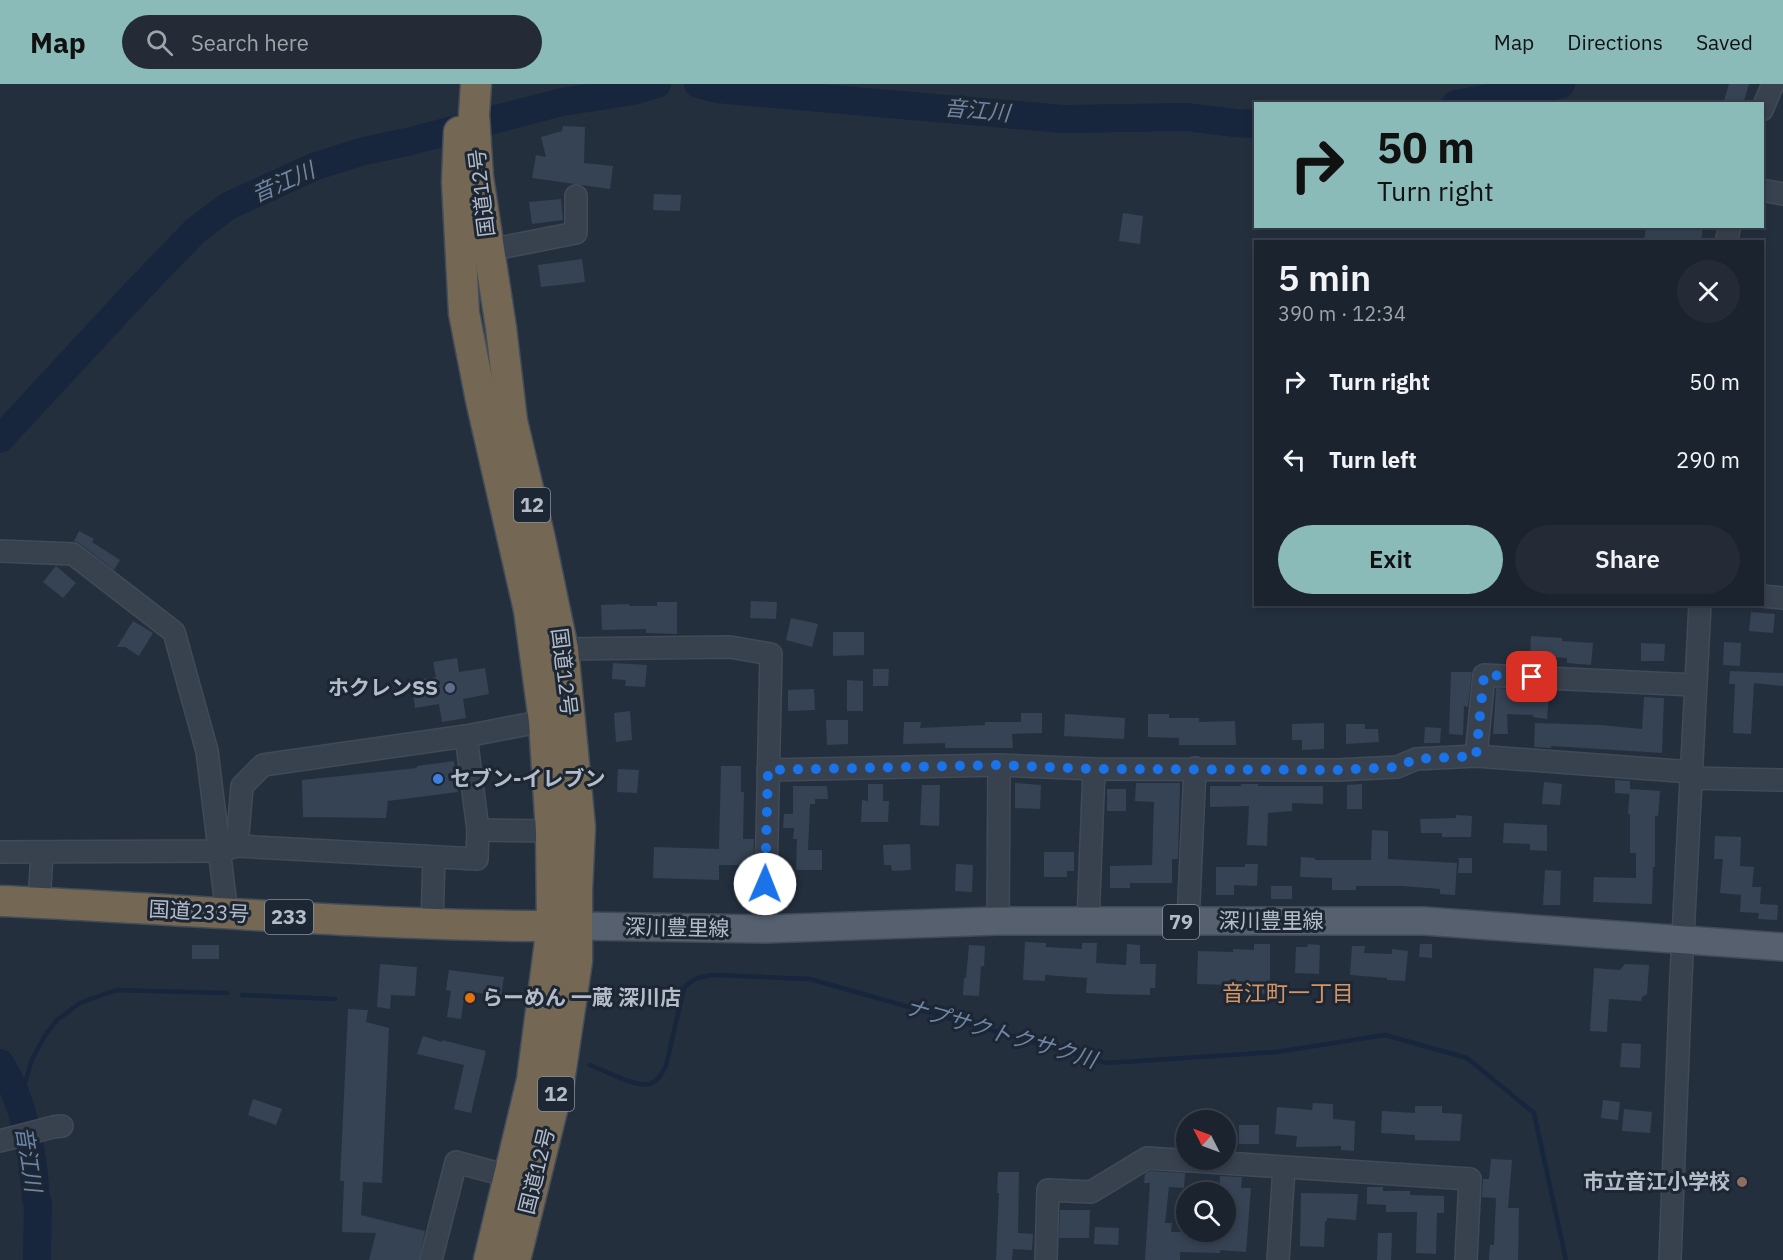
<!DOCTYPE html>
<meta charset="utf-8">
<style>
body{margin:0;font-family:"IBM Plex Sans","Noto Sans JP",sans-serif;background:#242b36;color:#f1f3f6;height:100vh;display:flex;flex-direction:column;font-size:22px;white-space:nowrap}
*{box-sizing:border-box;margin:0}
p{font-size:20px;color:#a0a4aa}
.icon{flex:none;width:33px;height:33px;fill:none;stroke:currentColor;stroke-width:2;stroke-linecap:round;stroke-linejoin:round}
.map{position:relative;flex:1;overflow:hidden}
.side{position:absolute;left:1254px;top:156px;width:510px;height:366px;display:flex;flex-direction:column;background:#1b232e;border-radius:0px;box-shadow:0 3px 9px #0003,0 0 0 2px #39404a}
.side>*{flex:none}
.banner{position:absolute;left:1254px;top:18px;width:510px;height:126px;border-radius:0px;box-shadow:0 3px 9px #0003,0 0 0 2px #39404a;background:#8bbbb9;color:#111;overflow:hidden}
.needle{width:39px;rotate:312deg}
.controls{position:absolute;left:1176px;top:1026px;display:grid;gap:12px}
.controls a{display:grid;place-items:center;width:60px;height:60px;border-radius:50%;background:#1b232e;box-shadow:0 3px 9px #0003,0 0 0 2px #39404a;font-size:30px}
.pin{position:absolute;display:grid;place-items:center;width:51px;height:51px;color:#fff;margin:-26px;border-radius:12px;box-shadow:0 3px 9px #0006}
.me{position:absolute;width:66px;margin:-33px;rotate:1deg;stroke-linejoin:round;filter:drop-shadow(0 0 4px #0008)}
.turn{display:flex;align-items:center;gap:21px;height:126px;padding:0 24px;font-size:27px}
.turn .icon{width:78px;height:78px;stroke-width:2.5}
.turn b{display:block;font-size:42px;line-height:51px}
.round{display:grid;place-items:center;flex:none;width:63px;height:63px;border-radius:32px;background:#242b36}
.summary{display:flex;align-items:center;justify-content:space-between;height:102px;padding:0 24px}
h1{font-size:36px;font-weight:600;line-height:45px}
.button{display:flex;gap:12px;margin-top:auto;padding:12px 24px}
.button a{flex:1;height:69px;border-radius:36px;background:#8bbbb9;color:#111;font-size:24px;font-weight:600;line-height:69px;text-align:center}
.button a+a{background:#242b36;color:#f1f3f6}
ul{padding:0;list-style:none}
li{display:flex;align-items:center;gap:18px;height:78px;padding:0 24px}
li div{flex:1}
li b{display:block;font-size:22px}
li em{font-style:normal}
header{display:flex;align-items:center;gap:36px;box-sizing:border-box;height:84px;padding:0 30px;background:#8bbbb9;color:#111}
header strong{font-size:28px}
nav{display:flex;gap:33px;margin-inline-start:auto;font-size:21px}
.search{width:420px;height:54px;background:#242b36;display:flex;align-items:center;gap:15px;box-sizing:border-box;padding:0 21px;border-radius:33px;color:#a0a4aa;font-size:22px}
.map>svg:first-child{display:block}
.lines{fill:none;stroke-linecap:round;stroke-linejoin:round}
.stream{stroke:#17263c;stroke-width:4.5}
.river{stroke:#17263c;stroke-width:28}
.building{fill:#364354}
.minor-casing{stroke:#414a57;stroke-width:24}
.major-casing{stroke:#414a57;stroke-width:30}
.highway-casing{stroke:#434c59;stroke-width:33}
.minor{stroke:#38414e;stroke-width:21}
.major{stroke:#56606e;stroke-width:27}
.highway{stroke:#746855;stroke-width:30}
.route{stroke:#1a73e8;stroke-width:10;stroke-dasharray:0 18}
.service-dot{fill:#5c6f8a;stroke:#1d2633;stroke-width:2}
.shop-dot{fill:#3f7fe0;stroke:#1d2633;stroke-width:2}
.food-dot{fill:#e8710a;stroke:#1d2633;stroke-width:2}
.education-dot{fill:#8d6e63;stroke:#1d2633;stroke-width:2}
.labels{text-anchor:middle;stroke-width:6;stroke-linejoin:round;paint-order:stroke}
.shield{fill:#1d2633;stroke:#878f9c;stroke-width:1.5}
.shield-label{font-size:20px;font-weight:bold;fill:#b4bcc9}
.street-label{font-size:21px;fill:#b4bcc9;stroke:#1d2633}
.poi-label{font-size:21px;font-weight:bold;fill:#b4bcc9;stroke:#1d2633;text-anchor:end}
.water-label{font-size:22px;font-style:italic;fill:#6d86a8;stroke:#1d2633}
.neighbourhood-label{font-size:22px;fill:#d59563;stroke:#1d2633}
</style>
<header>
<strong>Map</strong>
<div class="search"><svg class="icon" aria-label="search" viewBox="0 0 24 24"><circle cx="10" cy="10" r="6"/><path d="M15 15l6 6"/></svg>Search here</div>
<nav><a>Map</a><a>Directions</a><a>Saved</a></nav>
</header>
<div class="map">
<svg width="1783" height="1176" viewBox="0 0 1783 1176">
<rect width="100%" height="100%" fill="#242f3e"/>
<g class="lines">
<g class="stream">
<polyline points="242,911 335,915"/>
<path d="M 590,981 C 603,986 637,1004 650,1000 C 658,997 662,989 666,982 L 684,904 C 693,894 700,893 713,891 L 810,895 L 1107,979 L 1276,968 L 1385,951 L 1467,974 L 1534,1029 L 1566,1176"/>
<polyline points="19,1020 32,975 46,950 57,936 80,919 116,906 227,909"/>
</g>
<g class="river">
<polyline points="698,0 717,5 1063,35 1187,33 1235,39 1256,40"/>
<polyline points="1456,20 1539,5 1561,0"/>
<polyline points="0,355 138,206 195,147 228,122 316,82 364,67 407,58 562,18 633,7 657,0"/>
<path d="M 0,979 C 25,1019 33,1068 36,1115 L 38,1119 L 37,1176"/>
</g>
</g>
<g class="building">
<polygon points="1729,0 1749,0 1743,20 1723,20"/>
<polygon points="563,42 585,43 584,79 613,82 610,105 532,94 536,71 546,73 541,53 562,47"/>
<polygon points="654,110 681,111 680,127 653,126"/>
<polygon points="561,115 563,136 532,140 529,118"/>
<polygon points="1123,129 1143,132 1140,160 1119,157"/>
<polygon points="1646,142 1703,142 1701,158 1664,156 1663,158 1644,158"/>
<polygon points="582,175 585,198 541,203 538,181"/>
<polygon points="79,447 94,455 92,458 120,476 114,486 81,460 74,457"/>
<polygon points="56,482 76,499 63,514 43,498"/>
<polygon points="751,517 777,518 776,535 750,534"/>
<polygon points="657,518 677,518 677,550 646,549 646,545 602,546 601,521 629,520 629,522 657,522"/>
<polygon points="1751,528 1775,530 1773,549 1749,547"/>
<polygon points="791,534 818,540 812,563 786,556"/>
<polygon points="133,537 153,549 139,572 125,563 117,563"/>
<polygon points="833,548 864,548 864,571 833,572"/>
<polygon points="1531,552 1562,554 1562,557 1593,559 1591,581 1567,579 1567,574 1530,572"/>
<polygon points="1724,558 1741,559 1740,582 1723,581"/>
<polygon points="1641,559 1665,560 1664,577 1641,577"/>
<polygon points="457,574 459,588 485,584 489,610 463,615 466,634 442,638 439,620 415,624 411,597 436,593 433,578"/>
<polygon points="613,579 647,581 645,603 625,602 626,596 612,595"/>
<polygon points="873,585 889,585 888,602 873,602"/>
<polygon points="1730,587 1783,589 1783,602 1754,599 1751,650 1733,649 1735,600 1729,600"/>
<polygon points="1451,588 1472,588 1468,623 1464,622 1463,651 1449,650"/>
<polygon points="847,596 863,597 863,627 847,627"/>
<polygon points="1496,604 1549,607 1547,635 1533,633 1533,631 1507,630 1508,650 1493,650"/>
<polygon points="814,605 815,626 788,627 788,606"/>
<polygon points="1644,613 1664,614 1662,669 1551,662 1551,664 1534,663 1535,639 1600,641 1642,645"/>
<polygon points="630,627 632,656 616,658 614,629"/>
<polygon points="1021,629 1042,629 1042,649 1012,650 1013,664 945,664 945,659 903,660 904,638 921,638 920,644 985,641 985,638 1021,638"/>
<polygon points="1065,630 1125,634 1124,655 1064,652"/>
<polygon points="1148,630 1169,630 1169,634 1199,634 1199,638 1235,637 1236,661 1179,661 1179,654 1148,653"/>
<polygon points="826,636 848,636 848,660 827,661"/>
<polygon points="1324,639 1324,665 1302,666 1302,656 1292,656 1292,640"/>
<polygon points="1346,640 1365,640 1365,645 1378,645 1379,658 1346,660"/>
<polygon points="1425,643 1441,644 1440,659 1424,659"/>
<polygon points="454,677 458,708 388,717 386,734 303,733 302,696 417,684 417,682"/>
<polygon points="721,682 741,682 741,708 744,708 743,755 754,755 753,781 719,781 719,796 653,794 654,763 719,765"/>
<polygon points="618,685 639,686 637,709 617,708"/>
<polygon points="1615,696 1630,697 1630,710 1615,709"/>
<polygon points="1544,698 1562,700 1560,721 1542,720"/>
<polygon points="1015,699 1041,701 1040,725 1015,724"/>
<polygon points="1136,699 1180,699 1178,775 1172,775 1172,799 1130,799 1130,804 1110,804 1110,782 1152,781 1154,718 1135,717"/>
<polygon points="868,700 883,700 883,717 889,717 888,738 861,738 862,716 868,717"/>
<polygon points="1241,700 1258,700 1258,702 1323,702 1323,720 1292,719 1292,727 1268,729 1267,762 1247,761 1249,722 1210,723 1210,702 1241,702"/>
<polygon points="1362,700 1362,725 1347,725 1347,701"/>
<polygon points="922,701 940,701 939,742 920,741"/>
<polygon points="793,702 827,702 828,715 815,715 815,720 810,720 808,766 822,766 822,786 796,786 797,755 793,755 794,744 783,744 784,730 793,730"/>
<rect x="1107" y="705" width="19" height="22"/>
<polygon points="1630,705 1660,707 1658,732 1655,732 1655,783 1653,783 1652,820 1593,818 1594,793 1636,794 1636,769 1630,769 1630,730 1628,730"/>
<polygon points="1456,731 1472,732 1471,753 1442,753 1442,749 1421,749 1420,735 1456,734"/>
<polygon points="1504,739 1547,741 1547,767 1530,766 1530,760 1503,759"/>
<polygon points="1372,746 1388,747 1388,775 1457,779 1455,811 1440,810 1440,805 1402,802 1356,802 1356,806 1332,806 1332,794 1300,793 1301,773 1315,774 1315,776 1371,776"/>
<polygon points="1715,752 1741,753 1740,782 1754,783 1752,803 1761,803 1760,820 1778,821 1777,836 1758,835 1759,829 1740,828 1741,811 1720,809 1723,775 1714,775"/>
<polygon points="910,760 911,786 892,787 891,781 884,781 883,761"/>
<polygon points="1044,768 1074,768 1074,787 1067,787 1067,793 1044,793"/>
<polygon points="1459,774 1472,774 1472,789 1458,789"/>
<polygon points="956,780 973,781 972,808 955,807"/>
<polygon points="1245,780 1258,780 1257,802 1234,801 1234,811 1216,811 1216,783 1245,783"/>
<polygon points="1545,786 1561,787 1560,821 1543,821"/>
<rect x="1271" y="802" width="21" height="13"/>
<polygon points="1025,858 1046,859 1046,863 1082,865 1082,859 1097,859 1096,879 1126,881 1127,860 1140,861 1140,880 1156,880 1155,904 1150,904 1150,911 1106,910 1086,909 1087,894 1045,891 1045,897 1023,896"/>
<polygon points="1254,860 1270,860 1270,910 1231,909 1231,901 1197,900 1198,867 1233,868 1233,865 1254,866"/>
<polygon points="1308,860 1320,861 1319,890 1295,889 1296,863 1307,863"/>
<polygon points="1420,860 1432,860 1432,874 1419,873"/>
<rect x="192" y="861" width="27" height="14"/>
<polygon points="969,861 985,862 984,882 981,882 979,912 963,911 964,894 966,894"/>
<polygon points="1352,862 1365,862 1364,869 1392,870 1392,865 1408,867 1405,897 1387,896 1387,894 1350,891"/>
<polygon points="380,880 417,883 415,912 391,911 390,925 377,923"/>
<polygon points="1625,880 1649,881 1647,910 1642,913 1641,917 1609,915 1607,948 1590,947 1594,884 1620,886"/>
<polygon points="449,886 504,893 501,912 465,907 461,935 447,933 451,907 446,906"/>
<polygon points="348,925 368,926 366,938 389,944 382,1099 363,1098 361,1131 425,1147 419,1176 369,1176 376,1149 342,1148 344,1097 340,1097"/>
<polygon points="423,952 442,958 442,956 486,967 471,1029 454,1025 464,981 417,970"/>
<polygon points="1622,959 1641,960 1640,984 1620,983"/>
<polygon points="253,1015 282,1025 276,1041 248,1031"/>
<polygon points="1603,1016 1620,1018 1618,1036 1601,1034"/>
<polygon points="1313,1019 1333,1020 1333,1035 1355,1037 1354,1067 1341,1066 1341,1062 1296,1063 1297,1052 1275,1050 1277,1023 1312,1026"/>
<polygon points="1415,1022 1442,1022 1442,1029 1462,1030 1460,1057 1415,1056 1415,1051 1381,1049 1382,1027 1415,1029"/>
<polygon points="1624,1025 1652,1028 1650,1049 1622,1047"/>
<rect x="1239" y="1041" width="20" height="19"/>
<polygon points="1491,1075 1512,1076 1508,1124 1519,1124 1518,1176 1489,1176 1490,1161 1494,1161 1496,1114 1482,1113 1483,1095 1489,1095"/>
<polygon points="1150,1087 1185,1089 1184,1104 1169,1103 1165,1139 1172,1139 1171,1148 1227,1148 1230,1108 1219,1108 1220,1092 1242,1093 1241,1104 1251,1104 1246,1168 1220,1166 1220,1169 1180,1168 1180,1176 1145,1176 1150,1099 1144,1099 1145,1090"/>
<polygon points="998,1088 1019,1088 1018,1149 1033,1150 1032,1166 1013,1165 1012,1176 996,1176 999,1109 997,1109"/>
<polygon points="1367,1103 1383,1103 1383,1107 1410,1107 1410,1111 1444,1112 1444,1129 1437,1129 1436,1170 1416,1169 1417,1128 1386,1128 1386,1121 1367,1120"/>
<polygon points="1301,1109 1358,1110 1356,1136 1327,1134 1327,1137 1325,1137 1324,1163 1300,1162"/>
<polygon points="1060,1126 1090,1126 1089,1154 1059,1154"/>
<polygon points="1095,1143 1119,1144 1118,1161 1094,1160"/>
<polygon points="1378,1149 1392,1149 1391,1176 1377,1176"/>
</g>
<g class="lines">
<g class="minor-casing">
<g id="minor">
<polyline points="1762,26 1773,0"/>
<polyline points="1762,106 1783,110"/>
<polyline points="1726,158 1730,142"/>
<polyline points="489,166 576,149 576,112"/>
<polyline points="0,467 73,470 174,548 207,667 227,830"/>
<polyline points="1762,512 1783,514"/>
<polyline points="563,565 730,563 771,570 765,845"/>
<polyline points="1476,672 1484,591 1695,601"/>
<polyline points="768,686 999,681 1094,685 1337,686 1397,683 1416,675 1476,672 1691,688"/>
<polyline points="1690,694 1783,696"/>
<polyline points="478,746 551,747"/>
<polyline points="237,762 242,702 263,681 466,652 544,637"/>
<polyline points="0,768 220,767 237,762 477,775 478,746 466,652"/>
<polyline points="39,819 42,769"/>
<polyline points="998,837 999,681"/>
<polyline points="1088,838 1094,685"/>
<polyline points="1188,838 1195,684"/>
<polyline points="432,839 434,773"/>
<polyline points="0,1057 53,1043 62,1042"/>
<polyline points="431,1176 456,1078 508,1092"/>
<polyline points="1046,1176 1048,1106 1091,1108 1147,1074 1470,1095 1466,1176"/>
<polyline points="1278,1176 1284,1084"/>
<polyline points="1670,1176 1681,892 1700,520"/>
</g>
</g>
<g class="major-casing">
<polyline id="major" points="577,842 765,845 998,837 1424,837 1783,863"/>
</g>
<g class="highway-casing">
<g id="highway">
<polyline points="476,0 474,31 478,93 501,244 512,337 540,455 563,565 580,743 577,806 577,877 559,998 515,1176"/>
<polyline points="459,48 457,98 464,229 481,316 529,526 544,637 551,747 552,842 532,996 489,1176"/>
<path d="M 0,817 C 190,825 381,843 571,842"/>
</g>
</g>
<use href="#minor" class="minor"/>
<use href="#major" class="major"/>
<use href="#highway" class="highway"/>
</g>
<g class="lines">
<polyline class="route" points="765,800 768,686 999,681 1094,685 1337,686 1397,683 1416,675 1476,672 1484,591 1532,593"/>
</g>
<circle class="service-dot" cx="450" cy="604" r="6"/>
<circle class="shop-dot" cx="438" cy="695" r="6"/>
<circle class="food-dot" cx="470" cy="914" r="6"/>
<circle class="education-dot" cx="1742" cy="1098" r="6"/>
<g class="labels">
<g class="shield">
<rect x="514" y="404" width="36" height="34" rx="4.5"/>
<rect x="265" y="816" width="48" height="34" rx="4.5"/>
<rect x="1163" y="821" width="36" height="34" rx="4.5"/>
<rect x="538" y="993" width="36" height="34" rx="4.5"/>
</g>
<g class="shield-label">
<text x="532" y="428">12</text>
<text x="289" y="840">233</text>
<text x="1181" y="845">79</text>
<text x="556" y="1017">12</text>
</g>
<g class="street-label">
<text transform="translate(482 109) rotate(-97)" y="7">国道12号</text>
<text transform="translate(564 588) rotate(83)" y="7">国道12号</text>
<text transform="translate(199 828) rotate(3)" y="7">国道233号</text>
<text x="1271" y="844">深川豊里線</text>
<text transform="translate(677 844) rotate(1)" y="7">深川豊里線</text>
<text transform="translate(537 1087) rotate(-76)" y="7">国道12号</text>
</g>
<g class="poi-label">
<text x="438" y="611">ホクレンSS</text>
<text x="450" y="702" text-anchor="start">セブン-イレブン</text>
<text x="482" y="921" text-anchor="start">らーめん 一蔵 深川店</text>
<text x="1730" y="1105">市立音江小学校</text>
</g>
<g class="water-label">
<text transform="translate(977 26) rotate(5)" y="8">音江川</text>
<text transform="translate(283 98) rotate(-24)" y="8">音江川</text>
<text transform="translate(1001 949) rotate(16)" y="8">ナプサクトクサク川</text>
<text transform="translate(29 1075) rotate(81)" y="8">音江川</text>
</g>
<g class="neighbourhood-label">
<text x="1288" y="917">音江町一丁目</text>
</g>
</g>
</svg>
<div class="controls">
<a><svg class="needle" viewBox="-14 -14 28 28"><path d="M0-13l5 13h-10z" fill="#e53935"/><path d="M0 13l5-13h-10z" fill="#a0a4aa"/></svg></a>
<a><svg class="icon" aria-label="search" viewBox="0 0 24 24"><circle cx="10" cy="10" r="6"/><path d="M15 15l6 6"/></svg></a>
</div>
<div class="pin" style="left:1532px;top:593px;background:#d93025"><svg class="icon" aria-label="arrive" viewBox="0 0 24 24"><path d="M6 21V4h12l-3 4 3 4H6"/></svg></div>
<svg class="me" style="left:765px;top:800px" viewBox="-20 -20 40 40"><circle r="19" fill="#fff"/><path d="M0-13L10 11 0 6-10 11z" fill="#1a73e8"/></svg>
<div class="banner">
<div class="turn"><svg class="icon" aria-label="right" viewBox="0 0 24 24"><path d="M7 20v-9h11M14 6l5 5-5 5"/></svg><div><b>50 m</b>Turn right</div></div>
</div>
<section class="side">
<div class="summary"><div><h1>5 min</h1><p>390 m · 12:34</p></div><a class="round"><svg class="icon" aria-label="close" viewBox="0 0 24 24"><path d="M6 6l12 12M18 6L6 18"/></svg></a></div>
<ul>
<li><svg class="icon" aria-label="right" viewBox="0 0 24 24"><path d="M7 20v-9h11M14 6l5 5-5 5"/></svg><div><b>Turn right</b></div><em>50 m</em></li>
<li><svg class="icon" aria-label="left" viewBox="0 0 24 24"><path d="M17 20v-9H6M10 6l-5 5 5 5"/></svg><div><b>Turn left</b></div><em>290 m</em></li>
</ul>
<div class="button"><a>Exit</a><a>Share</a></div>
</section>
</div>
